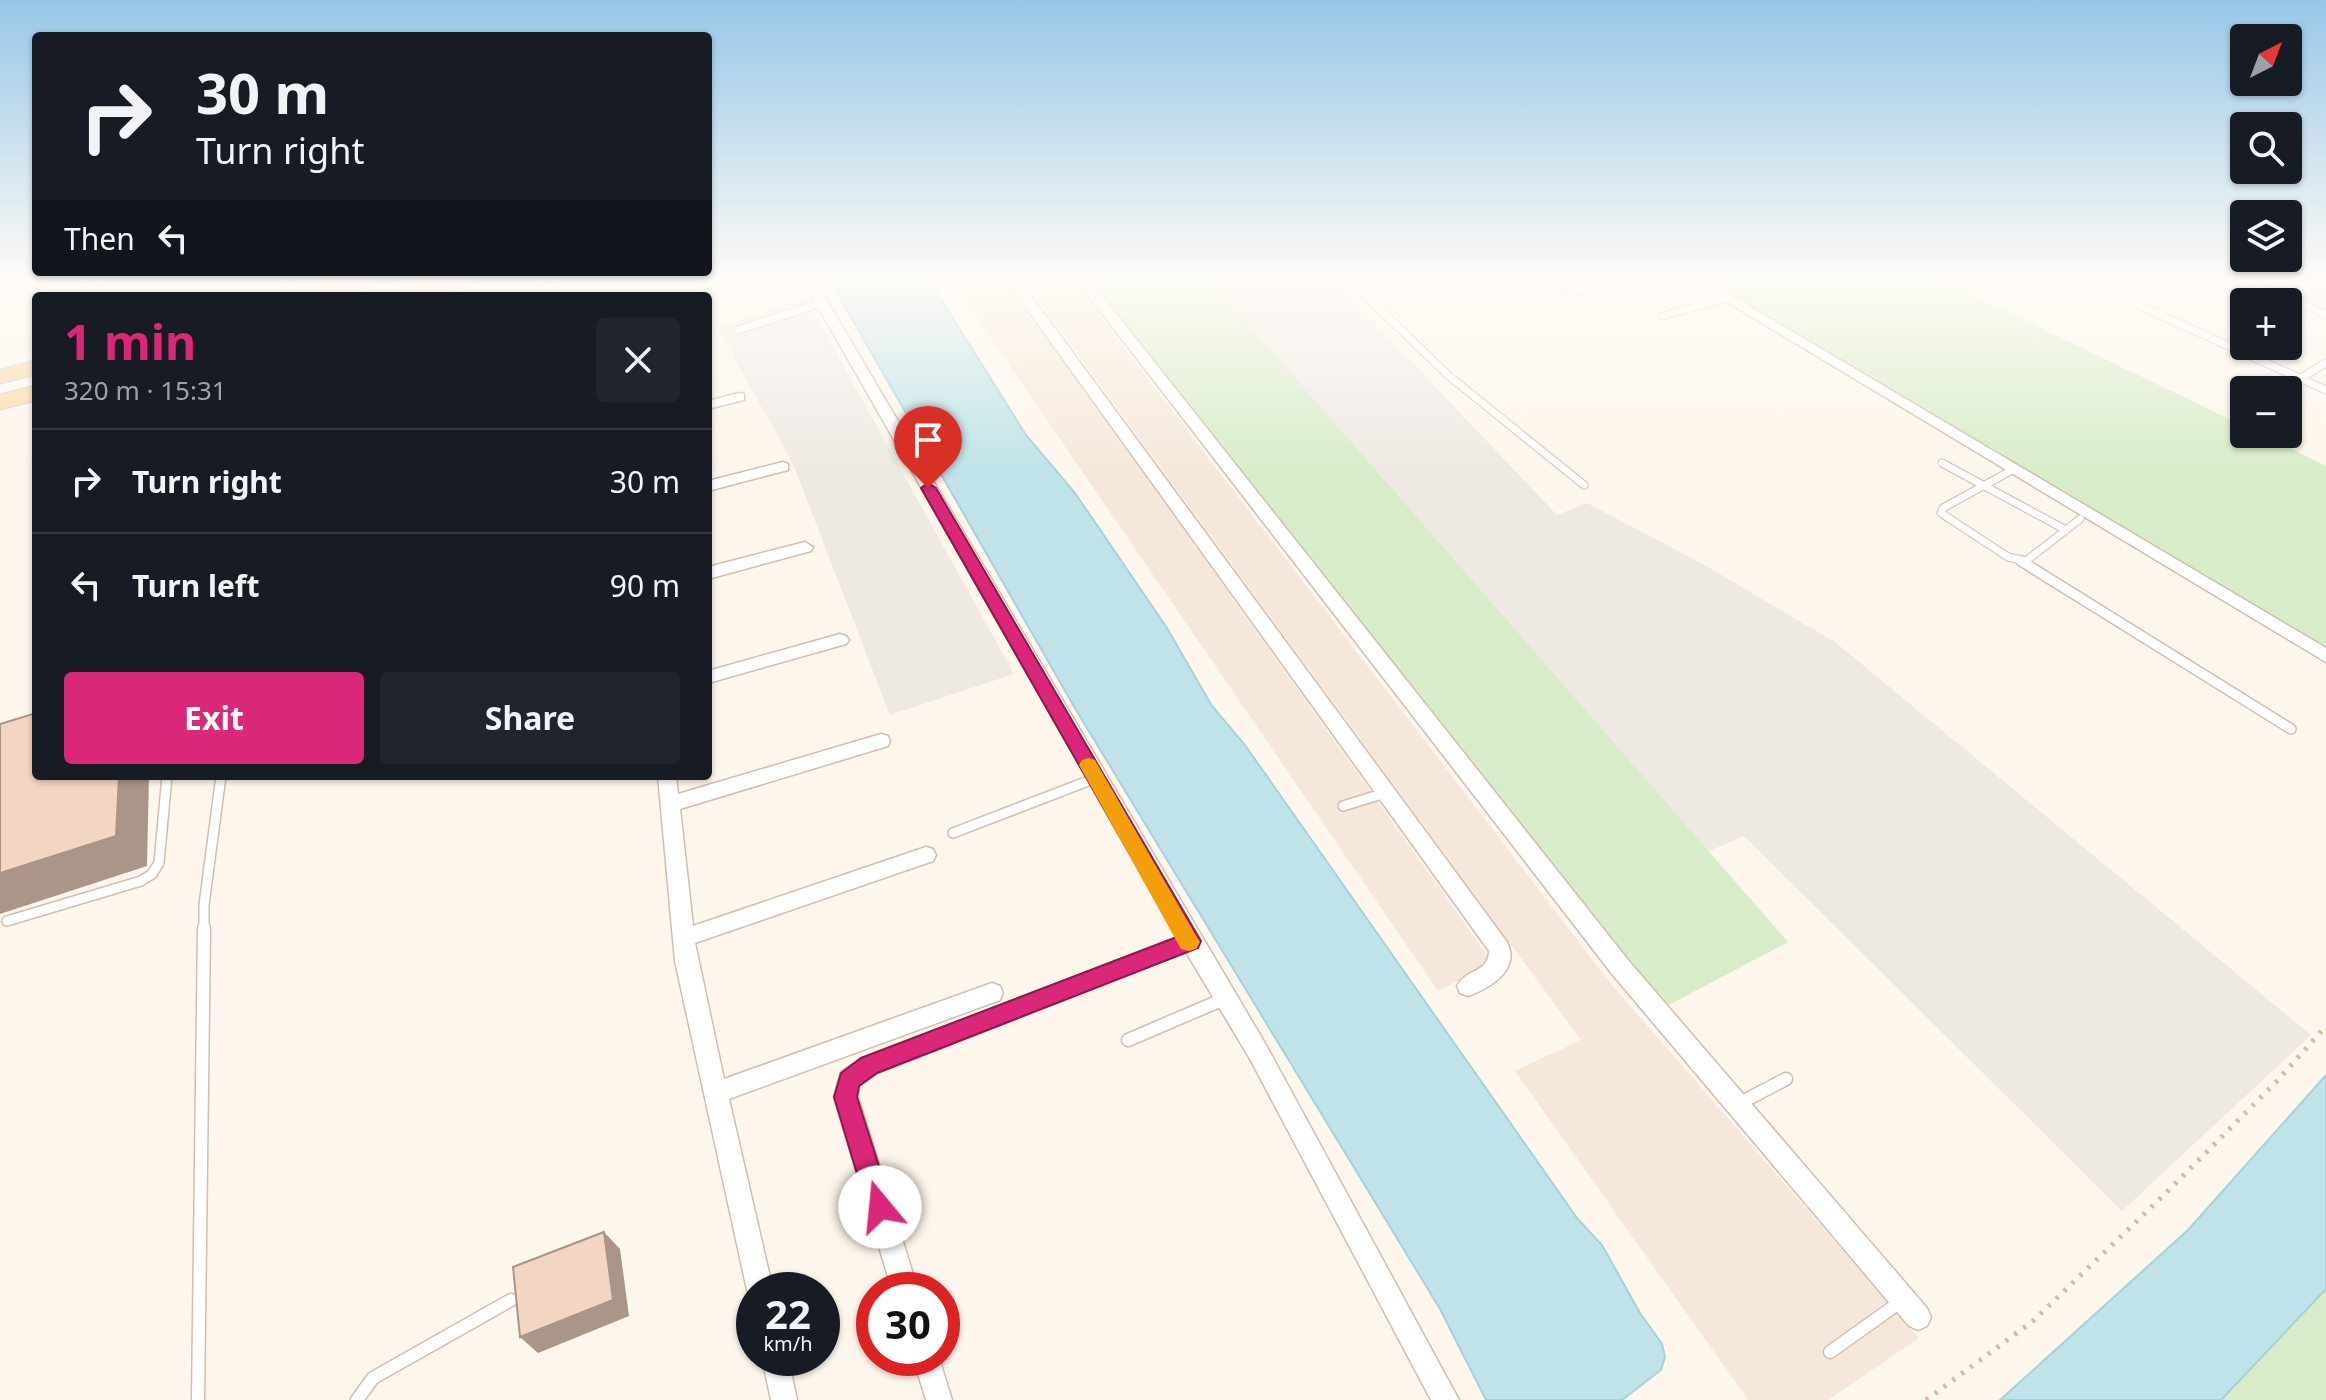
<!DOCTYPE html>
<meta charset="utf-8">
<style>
body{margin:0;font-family:"Noto Sans",sans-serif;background:#20242c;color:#f1f3f6;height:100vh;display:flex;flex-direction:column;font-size:30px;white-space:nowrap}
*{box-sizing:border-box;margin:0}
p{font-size:26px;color:#9ea1a6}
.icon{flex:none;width:44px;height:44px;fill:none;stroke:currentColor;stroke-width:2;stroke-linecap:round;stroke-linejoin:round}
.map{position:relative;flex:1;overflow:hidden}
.side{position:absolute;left:32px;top:292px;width:680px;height:488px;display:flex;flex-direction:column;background:#171b24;border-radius:8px;box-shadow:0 2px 6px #0004}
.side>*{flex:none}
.top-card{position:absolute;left:32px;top:32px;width:680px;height:244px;border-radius:8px;box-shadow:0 2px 6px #0004;background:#171b24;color:#f1f3f6;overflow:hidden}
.needle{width:52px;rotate:42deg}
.tools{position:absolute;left:2230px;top:24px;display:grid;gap:16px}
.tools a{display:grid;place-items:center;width:72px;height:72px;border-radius:8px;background:#171b24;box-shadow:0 2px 6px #0004;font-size:40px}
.speed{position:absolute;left:736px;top:1272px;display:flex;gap:16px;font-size:40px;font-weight:700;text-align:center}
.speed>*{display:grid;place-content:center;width:104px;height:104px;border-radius:50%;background:#171b24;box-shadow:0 2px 6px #0004;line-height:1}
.speed small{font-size:20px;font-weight:400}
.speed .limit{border:12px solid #d22;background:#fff;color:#111}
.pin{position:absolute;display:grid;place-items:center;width:68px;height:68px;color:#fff;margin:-82px -34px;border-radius:50% 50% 50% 0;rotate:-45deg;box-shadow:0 0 8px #0007}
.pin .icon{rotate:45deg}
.me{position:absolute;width:88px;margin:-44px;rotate:343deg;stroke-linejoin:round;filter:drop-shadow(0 0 6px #0008)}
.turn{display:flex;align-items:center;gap:28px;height:168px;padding:0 32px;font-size:36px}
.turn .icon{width:104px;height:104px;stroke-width:2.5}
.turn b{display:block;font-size:56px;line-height:68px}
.then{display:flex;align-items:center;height:76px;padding:0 32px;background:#0003;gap:16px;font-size:30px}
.round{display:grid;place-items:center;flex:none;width:84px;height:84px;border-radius:8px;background:#20242c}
.overview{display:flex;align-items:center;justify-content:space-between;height:136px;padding:0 32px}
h1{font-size:48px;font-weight:700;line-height:60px;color:#db2777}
.cta{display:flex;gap:16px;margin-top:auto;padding:16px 32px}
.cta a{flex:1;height:92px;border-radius:8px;background:#db2777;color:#fff;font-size:32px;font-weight:700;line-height:92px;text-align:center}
.cta a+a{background:#20242c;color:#f1f3f6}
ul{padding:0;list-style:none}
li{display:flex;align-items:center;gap:24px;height:104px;padding:0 32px;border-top:2px solid #363941}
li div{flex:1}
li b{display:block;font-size:30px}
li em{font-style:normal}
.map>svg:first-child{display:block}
.residential{fill:#f5e8da}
.industrial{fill:#efe9e4}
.green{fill:#d8ecc9}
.water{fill:#bfe3e8;stroke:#a5d3da;stroke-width:2}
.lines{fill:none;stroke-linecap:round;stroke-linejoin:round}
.service-far2-casing{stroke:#d1beb0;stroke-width:9}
.service-far1-casing{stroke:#d1beb0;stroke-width:12}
.service-casing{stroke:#d1beb0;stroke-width:15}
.minor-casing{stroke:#d1beb0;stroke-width:3}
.primary-casing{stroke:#dad1cd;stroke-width:3}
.path{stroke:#d9b8a5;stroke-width:5;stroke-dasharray:3 8;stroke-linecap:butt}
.service-far2{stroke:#fff;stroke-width:7}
.service-far1{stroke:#fff;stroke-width:9}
.service{stroke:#fff;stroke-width:12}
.minor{fill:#fff;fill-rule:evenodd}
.primary{fill:#fbd9a5;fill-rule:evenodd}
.shaded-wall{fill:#aa9588}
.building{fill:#f3d5c3;stroke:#aa9588;stroke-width:2}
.route{fill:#db2777;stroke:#8e194d;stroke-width:2}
.slow{fill:#f59e0b}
</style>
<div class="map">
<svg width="2326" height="1400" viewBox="0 0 2326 1400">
<rect width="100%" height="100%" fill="#fdf6ec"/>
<g class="residential">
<polygon points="949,277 1003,277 1493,963 1438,991"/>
<polygon points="1021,277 1070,277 1611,984 1919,1338 1828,1400 1748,1400 1515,1071 1581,1040"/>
</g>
<g class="industrial">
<polygon points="1206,277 1331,277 1557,515 1587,503 1701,563 1835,642 2311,1035 2122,1211 1744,836 1707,852"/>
<polygon points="2225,277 2326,277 2326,320 2288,302"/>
<polygon points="806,298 1014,674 890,715 793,464 718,328"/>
</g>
<g class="green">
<polygon points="1086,277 1207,277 1788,942 1665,1007 1521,830"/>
<polygon points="1703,277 1934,277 2244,426 2244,434 2261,434 2326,466 2326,650"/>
<polygon points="2326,1289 2326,1400 2221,1400"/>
</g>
<g class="water">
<polygon points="828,277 927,277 1026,435 1075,493 1167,628 1212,706 1245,745 1577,1218 1602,1245 1640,1313 1662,1344 1665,1357 1661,1370 1622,1400 1486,1400 1440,1309 1076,710"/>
<polygon points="2326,1075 2326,1289 2221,1400 2000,1400 2188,1230"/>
</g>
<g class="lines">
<g class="service-far2-casing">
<g id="service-far2">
<polyline points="1346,277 1449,376 1584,485"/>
<polyline points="2076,277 2326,390"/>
<polyline points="2241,277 2326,315"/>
<polyline points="741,290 783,277"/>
<polyline points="1663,316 1726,298"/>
<polyline points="2288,319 2296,315"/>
<polyline points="738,330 822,303"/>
<polyline points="2281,390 2326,363"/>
<polyline points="1942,463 2066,530"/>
<polyline points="2014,469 1943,508 1941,513 2008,557 2026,561 2080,519"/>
<polyline points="2020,561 2024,563"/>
</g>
</g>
<g class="service-far1-casing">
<g id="service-far1">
<polyline points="2021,561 2291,729"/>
<polyline points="1343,806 1385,793"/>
<polyline points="953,833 1096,778"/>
<polyline points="7,921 141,881 152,874 159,863 167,776"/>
<polyline points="204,930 204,905 221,776"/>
</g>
</g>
<g class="service-casing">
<g id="service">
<polyline points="1128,1040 1224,999"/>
<polyline points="1740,1103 1786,1079"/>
<polyline points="1830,1352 1903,1300"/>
<polyline points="198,1400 204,928"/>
<polyline points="357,1400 373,1378 511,1300"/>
</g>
</g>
<g class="minor-casing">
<g id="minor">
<polygon points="84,277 96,277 103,296 91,296"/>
<polygon points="278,277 290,277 301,296 289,296"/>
<polygon points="538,277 550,277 552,296 540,296"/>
<polygon points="801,277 813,277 1266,1045 1459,1400 1431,1400 1250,1059 1186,952 877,1073 859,1086 858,1097 918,1290 892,1290 834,1097 841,1072 861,1059 1178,937"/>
<path d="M 1004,277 L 1017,277 L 1507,942 C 1521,970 1490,988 1468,996 L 1460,993 L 1457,986 C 1465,969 1489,973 1489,951 Z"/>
<polygon points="1074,277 1087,277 1628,960 1927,1308 1931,1317 1927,1326 1918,1330 1909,1326 1612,974"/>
<polygon points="1604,277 1623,277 1574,296 1563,293"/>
<polygon points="1685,277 1700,277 2326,648 2326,662"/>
<polygon points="739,393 744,394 744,400 708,409 708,401"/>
<polygon points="783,462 788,464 788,470 708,491 708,481"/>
<polygon points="805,542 813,547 811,551 708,579 708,567"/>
<polygon points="840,634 846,636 849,640 846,644 708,683 708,671"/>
<polygon points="881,734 888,736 890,741 888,746 680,809 693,926 926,847 933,849 936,855 933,861 695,943 724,1079 992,983 1000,986 1003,993 1000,1000 729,1099 773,1290 754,1290 754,1300 747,1290 675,961 658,776 676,776 678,794"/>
<polygon points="762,1358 788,1358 797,1400 771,1400"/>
<polygon points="913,1358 939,1358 952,1400 926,1400"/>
</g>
</g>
<g class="primary-casing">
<g id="primary">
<polygon points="356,277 389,277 386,281 332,296 299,296 302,292"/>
<polygon points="451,277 484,277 481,281 426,296 393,296 396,292"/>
<polygon points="36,361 36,374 0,383 0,370"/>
<polygon points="36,386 36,400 0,409 0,395"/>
</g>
</g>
<polyline class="path" points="1926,1400 2033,1321 2167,1192 2277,1081 2326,1026"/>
<use href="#service-far2" class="service-far2"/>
<use href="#service-far1" class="service-far1"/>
<use href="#service" class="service"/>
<use href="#minor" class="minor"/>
<use href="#primary" class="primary"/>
</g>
<g class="shaded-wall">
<polygon points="119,776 149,776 147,866 0,914 0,873"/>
<polygon points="604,1232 620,1249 629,1316 538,1353 520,1337"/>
</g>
<g class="building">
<polygon points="36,713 36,776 119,776 116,836 0,873 0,724"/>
<polygon points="604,1232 613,1300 520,1337 513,1267"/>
</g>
<linearGradient id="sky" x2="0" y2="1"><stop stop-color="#97c7e8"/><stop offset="0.59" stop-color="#fefbf6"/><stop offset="1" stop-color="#fefbf6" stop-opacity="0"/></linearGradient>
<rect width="2326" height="473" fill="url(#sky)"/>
<polygon class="route" points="928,483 936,488 1201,941 1198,948 877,1073 859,1086 857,1097 892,1207 889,1216 880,1220 871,1216 867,1207 834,1097 841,1073 861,1058 1177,937 921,488"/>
<polygon class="slow" points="1089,758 1095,760 1196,936 1200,942 1196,949 1189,951 1181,949 1079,765 1082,760"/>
</svg>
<div class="tools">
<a><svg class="needle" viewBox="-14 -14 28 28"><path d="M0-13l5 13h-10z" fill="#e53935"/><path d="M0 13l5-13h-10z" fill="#9ea1a6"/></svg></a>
<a><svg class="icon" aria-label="search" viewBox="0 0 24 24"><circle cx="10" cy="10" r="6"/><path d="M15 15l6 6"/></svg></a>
<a><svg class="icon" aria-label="layers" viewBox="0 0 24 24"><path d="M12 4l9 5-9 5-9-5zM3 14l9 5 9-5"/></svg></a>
<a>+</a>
<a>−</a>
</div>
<div class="speed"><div>22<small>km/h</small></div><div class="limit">30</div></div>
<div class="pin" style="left:928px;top:488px;background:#d93025"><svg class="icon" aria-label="arrive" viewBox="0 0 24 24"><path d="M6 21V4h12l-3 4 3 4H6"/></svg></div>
<svg class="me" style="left:880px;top:1207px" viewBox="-20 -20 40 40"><circle r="19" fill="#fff"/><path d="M0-13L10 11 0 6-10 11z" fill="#db2777"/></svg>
<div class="top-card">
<div class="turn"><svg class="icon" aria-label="right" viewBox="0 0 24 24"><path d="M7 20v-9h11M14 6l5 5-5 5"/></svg><div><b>30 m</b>Turn right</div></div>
<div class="then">Then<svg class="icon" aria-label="left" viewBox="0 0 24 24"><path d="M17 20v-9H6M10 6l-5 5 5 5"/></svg></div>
</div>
<section class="side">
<div class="overview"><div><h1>1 min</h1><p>320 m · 15:31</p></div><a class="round"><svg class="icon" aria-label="close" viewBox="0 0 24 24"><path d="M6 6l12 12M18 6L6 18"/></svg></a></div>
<ul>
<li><svg class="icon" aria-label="right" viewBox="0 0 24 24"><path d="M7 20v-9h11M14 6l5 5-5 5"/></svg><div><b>Turn right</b></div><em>30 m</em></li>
<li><svg class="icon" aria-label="left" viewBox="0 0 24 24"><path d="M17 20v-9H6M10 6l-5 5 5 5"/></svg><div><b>Turn left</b></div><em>90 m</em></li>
</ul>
<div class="cta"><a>Exit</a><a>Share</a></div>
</section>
</div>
